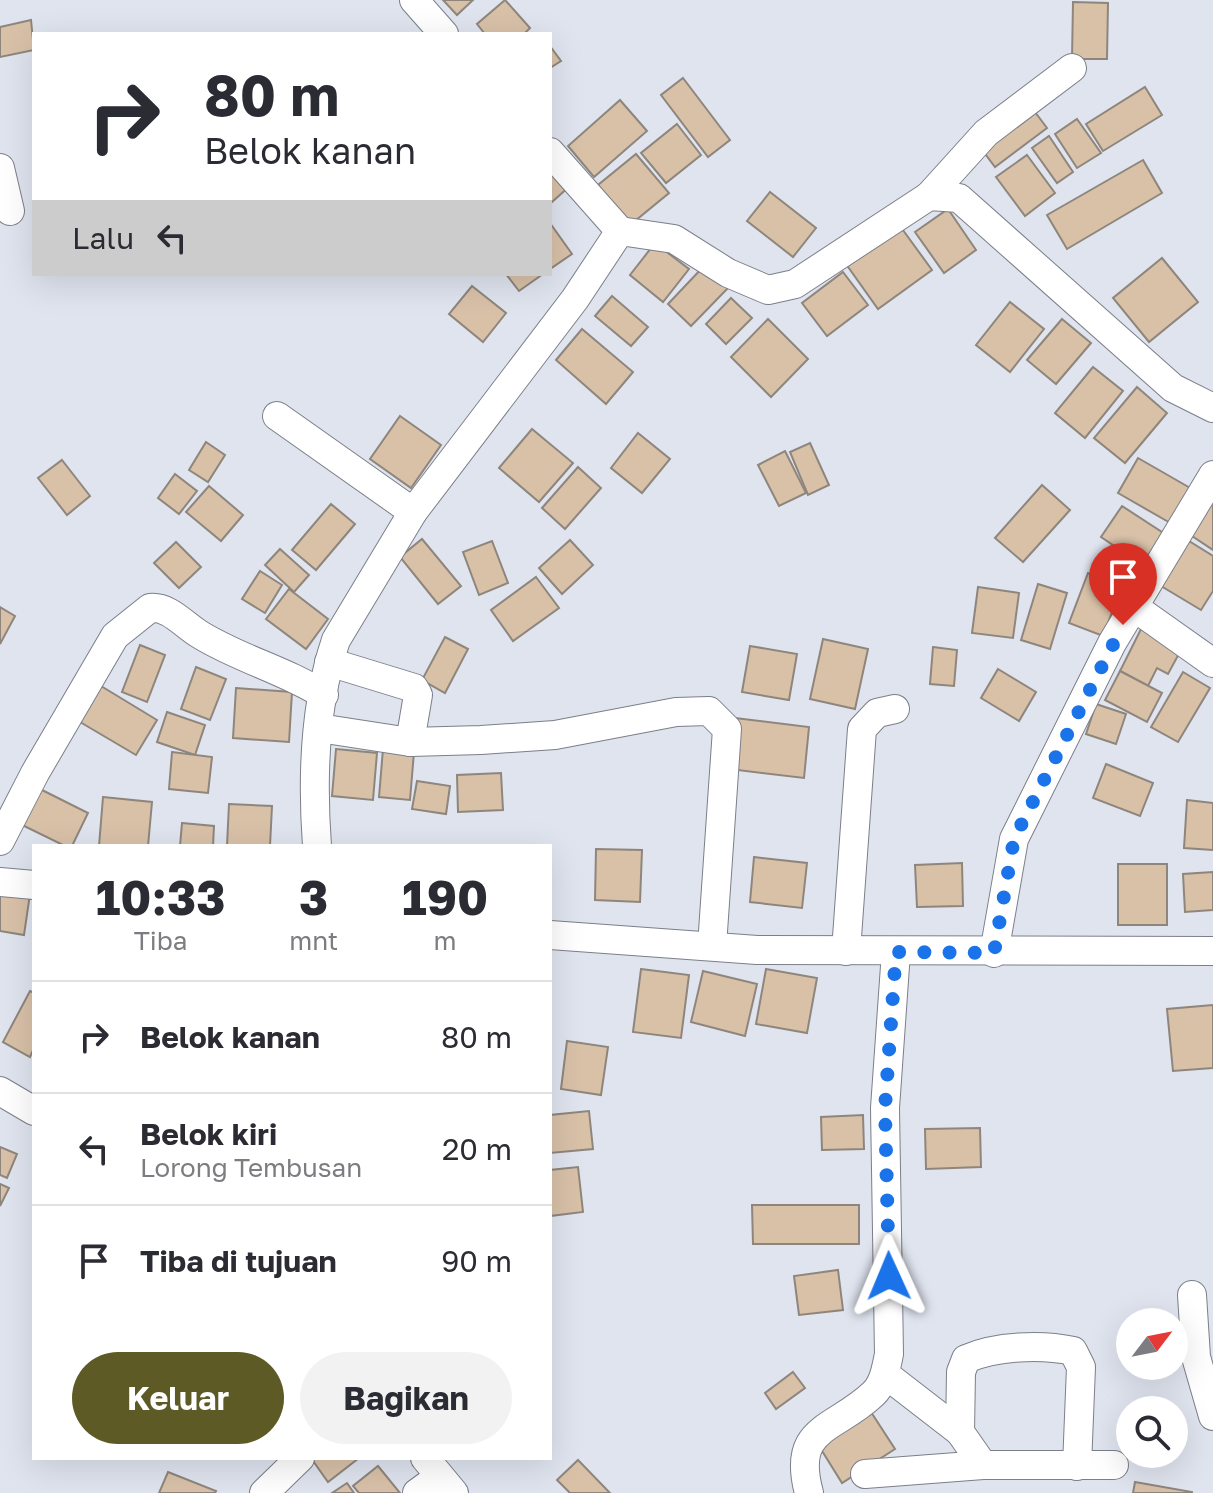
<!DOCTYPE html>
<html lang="id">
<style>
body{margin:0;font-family:"Golos Text",sans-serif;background:#f2f2f3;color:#2b2b33;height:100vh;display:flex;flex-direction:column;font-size:30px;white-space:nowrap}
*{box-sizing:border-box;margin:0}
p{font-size:26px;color:#7c7c81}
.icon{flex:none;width:44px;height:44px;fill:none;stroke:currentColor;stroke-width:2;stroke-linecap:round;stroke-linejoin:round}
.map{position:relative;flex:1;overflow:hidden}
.drawer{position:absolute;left:32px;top:844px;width:520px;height:616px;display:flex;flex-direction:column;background:#fff;border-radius:0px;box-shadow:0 8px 32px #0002}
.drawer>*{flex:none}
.top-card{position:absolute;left:32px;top:32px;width:520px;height:244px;border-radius:0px;box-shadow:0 8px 32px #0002;background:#fff;color:#2b2b33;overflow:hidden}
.needle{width:52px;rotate:58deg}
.tools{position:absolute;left:1116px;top:1308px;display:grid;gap:16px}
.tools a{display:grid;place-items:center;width:72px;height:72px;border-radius:50%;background:#fff;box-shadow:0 8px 32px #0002;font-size:40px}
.pin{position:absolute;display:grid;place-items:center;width:68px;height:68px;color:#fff;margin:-82px -34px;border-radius:50% 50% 50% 0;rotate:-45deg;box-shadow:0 0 8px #0007}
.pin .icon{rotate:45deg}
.me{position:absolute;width:88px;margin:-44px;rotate:359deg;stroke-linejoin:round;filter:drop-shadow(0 0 6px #0008)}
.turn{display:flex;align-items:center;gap:28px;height:168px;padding:0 40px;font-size:36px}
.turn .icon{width:104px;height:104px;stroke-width:2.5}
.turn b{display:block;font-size:56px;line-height:68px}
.then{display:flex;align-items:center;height:76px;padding:0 40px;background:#0003;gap:16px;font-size:30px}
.eta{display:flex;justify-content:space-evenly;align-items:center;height:136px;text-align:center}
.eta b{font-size:48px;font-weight:700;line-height:56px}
.primary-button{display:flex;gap:16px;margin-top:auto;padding:16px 40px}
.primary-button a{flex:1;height:92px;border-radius:48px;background:#5d5a26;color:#fff;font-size:32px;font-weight:700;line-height:92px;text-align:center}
.primary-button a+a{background:#f2f2f3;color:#2b2b33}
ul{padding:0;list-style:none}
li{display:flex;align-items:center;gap:24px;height:112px;padding:0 40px;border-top:2px solid #e1e1e2}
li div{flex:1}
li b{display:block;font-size:30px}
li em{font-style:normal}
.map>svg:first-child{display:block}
.building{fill:#d9c1a8;stroke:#8e867d;stroke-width:2}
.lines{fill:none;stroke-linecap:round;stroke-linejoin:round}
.minor-casing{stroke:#7b7f89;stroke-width:30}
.minor{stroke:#fff;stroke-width:28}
.route{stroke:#1a73e8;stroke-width:14;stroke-dasharray:0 25.2}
</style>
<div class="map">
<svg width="1213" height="1493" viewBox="0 0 1213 1493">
<rect width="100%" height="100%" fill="#dfe4ef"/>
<g class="building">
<polygon points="443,0 473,0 457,15"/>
<polygon points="505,0 530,28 524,34 485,34 477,24"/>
<polygon points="1073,2 1108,3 1107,59 1072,59"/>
<polygon points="31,20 34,50 0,57 0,27"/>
<polygon points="550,46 561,61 550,68"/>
<polygon points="683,78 730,140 708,157 661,95"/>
<polygon points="1145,87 1162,115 1103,151 1086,124"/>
<polygon points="620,100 647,131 594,177 568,146"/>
<polygon points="1032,108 1047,128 995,167 980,147"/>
<polygon points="1077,119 1101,153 1077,168 1055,134"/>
<polygon points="677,124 701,155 666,183 641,153"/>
<polygon points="1049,136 1073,172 1057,183 1032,148"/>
<polygon points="636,154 669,193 630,225 598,185"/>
<polygon points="1027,155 1055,193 1025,216 996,177"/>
<polygon points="1143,160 1162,193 1067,249 1047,215"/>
<polygon points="550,161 571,185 552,202 550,199"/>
<polygon points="770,192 816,228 793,257 747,221"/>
<polygon points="948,209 976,250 944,273 915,232"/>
<polygon points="550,223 572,254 550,269"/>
<polygon points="900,226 932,270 878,309 846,264"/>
<polygon points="655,243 689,269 663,302 630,275"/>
<polygon points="1162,258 1198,302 1149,342 1113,298"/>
<polygon points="704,266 728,288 691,326 668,304"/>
<polygon points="843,272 868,305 827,336 802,303"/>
<polygon points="506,274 543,274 519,291"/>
<polygon points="472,286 506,313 483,342 449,314"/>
<polygon points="612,296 648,327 631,346 595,316"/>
<polygon points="731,298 752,318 726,344 706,324"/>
<polygon points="1010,302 1044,329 1010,372 976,345"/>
<polygon points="768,319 808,359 771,397 731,357"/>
<polygon points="1062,319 1091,343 1056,384 1027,360"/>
<polygon points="582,329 633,372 606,404 556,360"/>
<polygon points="1093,367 1123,391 1085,438 1055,413"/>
<polygon points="1137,387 1167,413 1125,463 1094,438"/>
<polygon points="400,416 441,445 411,488 370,459"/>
<polygon points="532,429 573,463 539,502 499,468"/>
<polygon points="638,433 670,459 642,493 611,468"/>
<polygon points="206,442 225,455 208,482 189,470"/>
<polygon points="810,443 829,485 808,495 790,452"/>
<polygon points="785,451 806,493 779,506 758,465"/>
<polygon points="1138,458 1192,489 1172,524 1118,493"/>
<polygon points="62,460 90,496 67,515 38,478"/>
<polygon points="578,467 601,488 565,529 542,508"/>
<polygon points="175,474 197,491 179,514 158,498"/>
<polygon points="1042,485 1070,510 1023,562 995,538"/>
<polygon points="209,486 243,515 221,541 186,512"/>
<polygon points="1209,503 1213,506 1213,550 1189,534"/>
<polygon points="331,504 355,524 316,570 292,550"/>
<polygon points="1122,506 1165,534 1144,566 1101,537"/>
<polygon points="422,539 461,586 438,604 400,557"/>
<polygon points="570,540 593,565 562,594 539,568"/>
<polygon points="492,541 508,583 479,595 463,552"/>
<polygon points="1189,541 1213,556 1213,591 1201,610 1161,586"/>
<polygon points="176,542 201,567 179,588 154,563"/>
<polygon points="280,549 309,575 294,592 265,565"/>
<polygon points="260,571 282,585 265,613 242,599"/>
<polygon points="1088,573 1122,586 1103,636 1069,623"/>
<polygon points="536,577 559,608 513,641 491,610"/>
<polygon points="1038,584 1067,593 1050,649 1021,640"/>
<polygon points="978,587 1019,593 1013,638 972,633"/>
<polygon points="289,589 328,619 306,649 266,619"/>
<polygon points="0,607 15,616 0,644"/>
<polygon points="1141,629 1181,650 1168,674 1157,668 1148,686 1120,671"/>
<polygon points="445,637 468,649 445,693 422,680"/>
<polygon points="823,639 868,649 855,709 810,699"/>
<polygon points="140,645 165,655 147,702 122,692"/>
<polygon points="750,646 797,654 789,700 742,692"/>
<polygon points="933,647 957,650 954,686 930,684"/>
<polygon points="196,667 226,679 210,720 181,709"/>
<polygon points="998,669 1036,692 1019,721 981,698"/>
<polygon points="1120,671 1162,693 1147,722 1105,700"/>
<polygon points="1183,672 1210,688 1178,742 1151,727"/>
<polygon points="101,686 157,720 136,755 80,722"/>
<polygon points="236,688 292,692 289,742 233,738"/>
<polygon points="1096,704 1126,714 1116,744 1086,734"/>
<polygon points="167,712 205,725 195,755 157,742"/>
<polygon points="735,718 809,727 804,778 729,769"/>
<polygon points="336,749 377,753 373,800 332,796"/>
<polygon points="383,749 414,752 410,800 379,797"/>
<polygon points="172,752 212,757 208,793 169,789"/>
<polygon points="1106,764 1153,783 1140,816 1093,798"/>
<polygon points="501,773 503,810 458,812 457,775"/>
<polygon points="417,781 450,786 446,814 412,809"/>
<polygon points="36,787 88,813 72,846 65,846 18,823"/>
<polygon points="103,797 152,802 148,846 99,846"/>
<polygon points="1187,800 1213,803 1213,850 1184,848"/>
<polygon points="229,804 272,806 270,846 227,846"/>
<polygon points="182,823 214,826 213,846 180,846"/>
<polygon points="596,849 642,850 640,902 595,900"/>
<polygon points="754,857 807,863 802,908 750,902"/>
<polygon points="962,863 963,906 917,907 915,865"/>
<rect x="1118" y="864" width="49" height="61"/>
<polygon points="1213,872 1213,910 1185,912 1183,874"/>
<polygon points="0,889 30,894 24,935 0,931"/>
<polygon points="641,969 689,975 681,1038 633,1032"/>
<polygon points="766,969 817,978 807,1033 756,1024"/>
<polygon points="703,971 757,984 745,1036 691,1022"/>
<polygon points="30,991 34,993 34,1048 30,1057 3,1042"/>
<polygon points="1213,1005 1213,1068 1173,1071 1167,1009"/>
<polygon points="567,1041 608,1047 601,1095 561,1089"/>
<polygon points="589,1111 593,1149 550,1153 550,1115"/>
<polygon points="863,1115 864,1149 822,1150 821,1117"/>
<polygon points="980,1128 981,1167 926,1169 925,1129"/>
<polygon points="0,1147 17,1154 7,1178 0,1175"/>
<polygon points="578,1167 583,1212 550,1216 550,1170"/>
<polygon points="0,1184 9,1188 0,1206"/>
<polygon points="752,1205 859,1205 859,1244 753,1244"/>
<polygon points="838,1270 843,1310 799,1315 794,1276"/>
<polygon points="793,1372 805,1388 776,1409 765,1393"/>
<polygon points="871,1412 895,1449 842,1483 819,1446"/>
<polygon points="311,1458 359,1458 328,1482"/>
<polygon points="578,1460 610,1493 570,1493 557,1480"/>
<polygon points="378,1466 400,1493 359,1493 353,1486"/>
<polygon points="168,1472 216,1491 215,1493 159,1493"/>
<polygon points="1135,1482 1192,1492 1192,1493 1133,1493"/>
<polygon points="347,1483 354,1493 332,1493"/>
</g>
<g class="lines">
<g class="minor-casing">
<g id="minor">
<polyline points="414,0 444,34"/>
<polyline points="550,152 620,231"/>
<polyline points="0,168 10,211"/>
<polyline points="929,196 986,133 1072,68"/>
<polyline points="277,416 413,512"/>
<polyline points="1134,607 1213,663"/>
<polyline points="329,662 414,688 418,695 410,742"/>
<polyline points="319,728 410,742 481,740 555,735 676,712 709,711 727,729 712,946"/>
<path d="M 0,841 L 35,773 L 115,636 L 150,608 C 169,606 184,625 199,634 C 239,659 285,670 324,695"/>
<path d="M 317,846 C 312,778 314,705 336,640 L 413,512 L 575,299 L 620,231 L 674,239 L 728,273 L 768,290 L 795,284 L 929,196 L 959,198 L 1173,388 L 1213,408"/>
<polyline points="0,882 34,885"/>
<polyline points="550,935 757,950 1213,951"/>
<polyline points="846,951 862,729 877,713 895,709"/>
<polyline points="994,953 1014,839 1112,643 1213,475"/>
<polyline points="0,1091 34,1111"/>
<polyline points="1192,1295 1196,1357 1213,1416"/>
<polyline points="885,1374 960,1432 983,1465 1114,1465"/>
<path d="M 960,1432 L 961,1372 L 966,1359 C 996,1346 1041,1344 1073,1351 L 1081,1367 L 1077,1466"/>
<polyline points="425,1458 454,1493"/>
<polyline points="865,1474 983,1465"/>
<polyline points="264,1493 300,1458"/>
<polyline points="417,1493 439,1477"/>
<path d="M 809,1493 C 791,1426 834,1431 873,1394 C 884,1384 886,1368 889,1354 L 885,1108 L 896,952"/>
</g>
</g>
<use href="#minor" class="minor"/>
</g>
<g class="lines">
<polyline class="route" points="889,1276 885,1108 896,952 994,953 1014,839 1123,625"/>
</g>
</svg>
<div class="tools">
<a><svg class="needle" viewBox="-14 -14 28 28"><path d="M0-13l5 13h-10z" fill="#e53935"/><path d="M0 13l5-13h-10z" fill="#7c7c81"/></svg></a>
<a><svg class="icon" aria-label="search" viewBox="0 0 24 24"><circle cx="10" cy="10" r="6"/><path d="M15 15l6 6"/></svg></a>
</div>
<div class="pin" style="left:1123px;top:625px;background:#d93025"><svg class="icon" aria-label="arrive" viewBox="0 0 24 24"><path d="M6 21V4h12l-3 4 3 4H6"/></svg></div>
<svg class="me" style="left:889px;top:1276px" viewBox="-20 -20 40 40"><path d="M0-17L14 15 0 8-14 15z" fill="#1a73e8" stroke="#fff" stroke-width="4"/></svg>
<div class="top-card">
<div class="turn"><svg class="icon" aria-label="right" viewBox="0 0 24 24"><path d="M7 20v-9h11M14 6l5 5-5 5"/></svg><div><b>80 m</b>Belok kanan</div></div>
<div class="then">Lalu<svg class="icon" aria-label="left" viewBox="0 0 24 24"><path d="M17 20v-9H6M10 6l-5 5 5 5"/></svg></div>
</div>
<section class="drawer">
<div class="eta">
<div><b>10:33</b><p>Tiba</p></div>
<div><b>3</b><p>mnt</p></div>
<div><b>190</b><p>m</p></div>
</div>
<ul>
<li><svg class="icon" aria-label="right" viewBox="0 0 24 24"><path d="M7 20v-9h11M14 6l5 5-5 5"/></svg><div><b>Belok kanan</b></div><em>80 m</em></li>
<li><svg class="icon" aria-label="left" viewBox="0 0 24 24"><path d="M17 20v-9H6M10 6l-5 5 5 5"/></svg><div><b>Belok kiri</b><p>Lorong Tembusan</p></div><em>20 m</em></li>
<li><svg class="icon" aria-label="arrive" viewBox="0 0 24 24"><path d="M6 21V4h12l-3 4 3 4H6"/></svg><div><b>Tiba di tujuan</b></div><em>90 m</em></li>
</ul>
<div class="primary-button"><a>Keluar</a><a>Bagikan</a></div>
</section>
</div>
